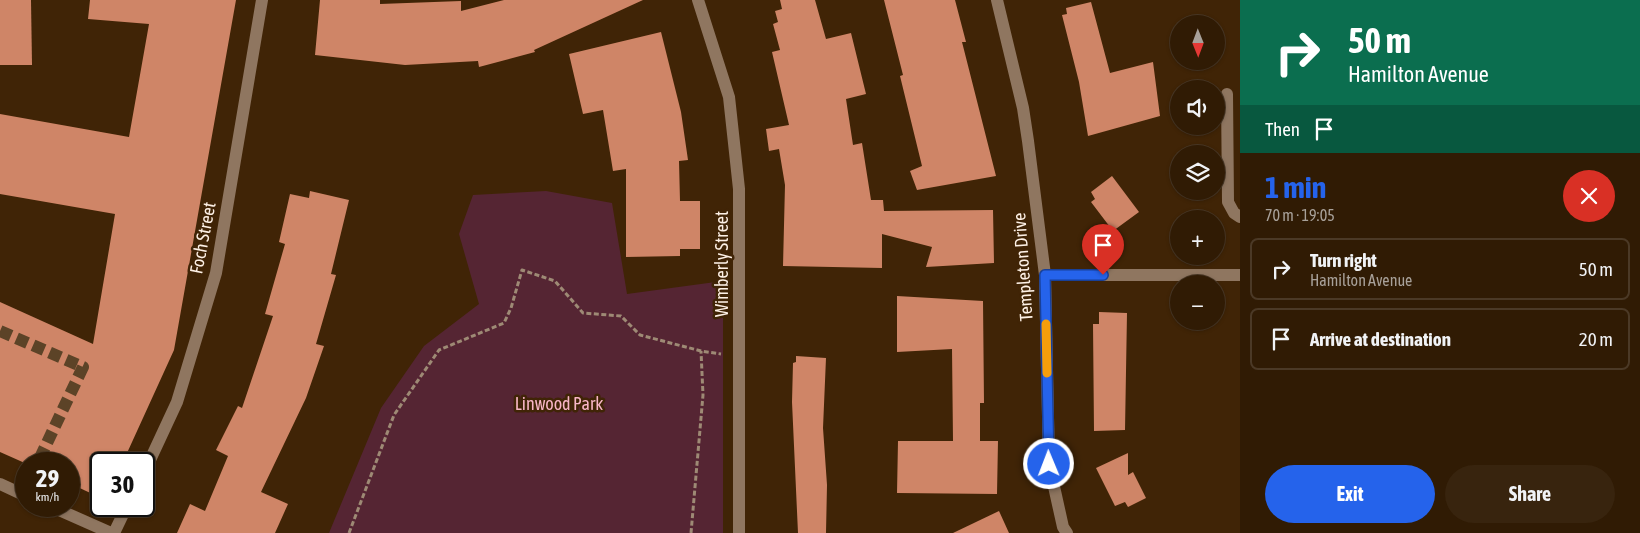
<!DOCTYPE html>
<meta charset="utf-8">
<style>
body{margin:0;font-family:"Asap Condensed",sans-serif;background:#38240e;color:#f1f3f6;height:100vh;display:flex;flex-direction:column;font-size:19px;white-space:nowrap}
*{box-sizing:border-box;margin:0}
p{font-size:16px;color:#a8a19a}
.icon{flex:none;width:28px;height:28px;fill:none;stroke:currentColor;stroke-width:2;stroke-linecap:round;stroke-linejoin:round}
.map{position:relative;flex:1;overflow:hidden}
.side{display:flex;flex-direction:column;background:#301b04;width:400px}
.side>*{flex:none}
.guide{background:#0b6e4f;color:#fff;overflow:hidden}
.needle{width:32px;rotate:179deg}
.fabs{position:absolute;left:1170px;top:15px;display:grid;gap:10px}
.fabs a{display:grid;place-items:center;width:55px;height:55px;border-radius:50%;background:#301b04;box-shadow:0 1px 4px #0004,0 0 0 1px #4b3926;font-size:25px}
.speed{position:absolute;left:15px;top:452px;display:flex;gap:10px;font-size:25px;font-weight:700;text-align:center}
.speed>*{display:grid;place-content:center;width:65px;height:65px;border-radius:50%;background:#301b04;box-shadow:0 1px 4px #0004,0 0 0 1px #4b3926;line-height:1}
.speed small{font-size:12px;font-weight:400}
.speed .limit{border:2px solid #111;border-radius:8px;background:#fff;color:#111}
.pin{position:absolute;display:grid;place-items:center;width:42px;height:42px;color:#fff;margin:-51px -21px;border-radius:50% 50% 50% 0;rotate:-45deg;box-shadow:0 0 5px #0007}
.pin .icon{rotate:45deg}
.me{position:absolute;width:55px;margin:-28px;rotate:359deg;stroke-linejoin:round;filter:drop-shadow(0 0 4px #0008)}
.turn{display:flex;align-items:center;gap:18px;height:105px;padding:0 25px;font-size:22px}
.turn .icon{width:65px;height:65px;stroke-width:2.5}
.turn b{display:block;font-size:35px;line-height:42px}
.then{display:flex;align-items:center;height:48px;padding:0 25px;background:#0003;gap:10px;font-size:19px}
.round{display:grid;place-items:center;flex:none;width:52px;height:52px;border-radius:26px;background:#38240e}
.headline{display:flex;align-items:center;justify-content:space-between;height:85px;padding:0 25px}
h1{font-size:30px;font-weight:700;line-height:38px;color:#2563eb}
.primary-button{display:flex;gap:10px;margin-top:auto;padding:10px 25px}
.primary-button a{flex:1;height:58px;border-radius:30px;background:#2563eb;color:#fff;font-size:20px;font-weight:700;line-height:58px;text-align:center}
.primary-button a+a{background:#38240e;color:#f1f3f6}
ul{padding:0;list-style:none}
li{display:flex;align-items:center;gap:15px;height:62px;margin:0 10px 8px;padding:0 15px;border:2px solid #4b3926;border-radius:8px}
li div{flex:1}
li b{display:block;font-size:19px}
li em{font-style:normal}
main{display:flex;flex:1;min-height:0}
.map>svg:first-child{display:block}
.green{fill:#552533}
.building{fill:#cf8567}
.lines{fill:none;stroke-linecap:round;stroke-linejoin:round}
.minor-tunnel{stroke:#5c4327;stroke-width:12;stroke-dasharray:12 6;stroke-linecap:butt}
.path{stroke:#9e8a75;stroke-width:3;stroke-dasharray:5 2.5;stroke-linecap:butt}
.minor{stroke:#8f7660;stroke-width:12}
.route-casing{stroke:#184099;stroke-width:12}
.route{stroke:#2563eb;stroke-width:9}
.slow{stroke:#f59e0b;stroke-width:9}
.labels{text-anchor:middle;stroke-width:5;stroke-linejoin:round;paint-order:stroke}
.street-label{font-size:18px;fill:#fdf0e5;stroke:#402406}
.park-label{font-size:18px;fill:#f8b6c7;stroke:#402406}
</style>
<main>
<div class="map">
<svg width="1240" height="533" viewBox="0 0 1240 533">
<rect width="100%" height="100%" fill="#402406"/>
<polygon class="green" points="546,191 612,203 627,294 723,281 723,533 329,533 381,408 424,346 479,304 459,234 473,195"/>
<g class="building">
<polygon points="0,0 31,0 32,65 0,65"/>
<polygon points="90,0 236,0 174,350 122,464 101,464 101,498 69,483 69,464 27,464 0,452 0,302 93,344 115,214 0,194 0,114 129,137 149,24 88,19"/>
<polygon points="320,0 380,0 380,4 461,1 461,11 504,0 643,0 534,50 535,52 479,67 478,61 405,65 315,55"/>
<polygon points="780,0 815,0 826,39 851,33 866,94 846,99 853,145 862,143 871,200 883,200 884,211 993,210 994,263 926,267 932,247 882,234 882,268 783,266 785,185 779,149 769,151 766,129 789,125 772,52 780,50 773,24 778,22 775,11 782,9"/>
<polygon points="884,0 955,0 966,42 962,42 996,176 917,190 910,171 922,166 900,76 903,75"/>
<polygon points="1091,2 1110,73 1153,62 1160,116 1088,136 1079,82 1062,15 1067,14 1066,8"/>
<polygon points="661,32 681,112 688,160 679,161 680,201 700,201 700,249 680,249 680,256 626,257 626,169 613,171 603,110 583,114 569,54"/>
<polygon points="1112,176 1139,212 1113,231 1091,202 1095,199 1091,192"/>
<polygon points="310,191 349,200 331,274 336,275 316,344 324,346 306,398 261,492 288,504 275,533 177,533 190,504 205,511 228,456 216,450 238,406 242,408 273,316 265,314 285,244 279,242 290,194 309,198"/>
<polygon points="897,296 983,301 984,403 980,403 980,441 998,441 997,494 897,493 898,441 953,441 952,349 897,352"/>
<polygon points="1099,312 1127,313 1125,430 1094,431 1093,324 1099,324"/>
<polygon points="796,356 826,358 823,428 827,485 826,533 798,533 792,402 793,363 796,362"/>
<polygon points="1128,453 1128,475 1133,472 1146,498 1128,507 1125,502 1115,506 1096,468"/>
<polygon points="999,511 1009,533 953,533"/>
</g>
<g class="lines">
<polyline class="minor-tunnel" points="0,331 83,367 37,464"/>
<g class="path">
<polyline points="349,533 394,415 439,350 504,323 511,308 522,270 555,281 583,313 621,316 640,335 701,351 721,354"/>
<polyline points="691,533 703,395 701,351"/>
</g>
<g class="minor">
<polyline points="698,0 729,97 739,189 739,533"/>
<polyline points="997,0 1023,108 1028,141 1045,275 1049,464 1063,527 1067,533"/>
<polyline points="1227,94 1228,202 1234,213 1240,217"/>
<polyline points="1045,275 1240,275"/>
<polyline points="144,473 177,402 216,273 262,0"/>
<polyline points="0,484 26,496"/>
<polyline points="50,506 111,533"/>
<polyline points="114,533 127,506"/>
</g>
</g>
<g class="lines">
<g class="route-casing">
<polyline id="route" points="1049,464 1045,275 1103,275"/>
</g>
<use href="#route" class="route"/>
<polyline class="slow" points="1046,324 1047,373"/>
</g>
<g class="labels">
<g class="street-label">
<text transform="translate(203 238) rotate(-79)" y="6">Foch Street</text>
<text transform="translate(722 264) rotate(-90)" y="6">Wimberly Street</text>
<text transform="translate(1023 267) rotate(-94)" y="6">Templeton Drive</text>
</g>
<g class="park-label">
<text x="559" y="410">Linwood Park</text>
</g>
</g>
</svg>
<div class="fabs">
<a><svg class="needle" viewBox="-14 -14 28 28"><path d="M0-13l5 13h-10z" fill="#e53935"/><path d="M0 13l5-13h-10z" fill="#a8a19a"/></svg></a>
<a><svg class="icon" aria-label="sound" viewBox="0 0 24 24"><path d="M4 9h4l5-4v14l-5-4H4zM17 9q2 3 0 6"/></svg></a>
<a><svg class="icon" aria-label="layers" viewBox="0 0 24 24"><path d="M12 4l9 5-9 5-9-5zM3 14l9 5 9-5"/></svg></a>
<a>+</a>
<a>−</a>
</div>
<div class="speed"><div>29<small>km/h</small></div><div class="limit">30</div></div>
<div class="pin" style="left:1103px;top:275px;background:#d93025"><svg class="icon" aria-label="arrive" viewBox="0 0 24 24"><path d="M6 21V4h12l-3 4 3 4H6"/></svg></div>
<svg class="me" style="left:1049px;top:464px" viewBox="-20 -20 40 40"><circle r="17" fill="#2563eb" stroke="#fff" stroke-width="3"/><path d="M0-11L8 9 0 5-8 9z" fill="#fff"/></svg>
</div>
<section class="side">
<div class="guide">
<div class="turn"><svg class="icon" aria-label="right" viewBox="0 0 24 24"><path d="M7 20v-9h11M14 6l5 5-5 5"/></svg><div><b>50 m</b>Hamilton Avenue</div></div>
<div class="then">Then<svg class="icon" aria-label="arrive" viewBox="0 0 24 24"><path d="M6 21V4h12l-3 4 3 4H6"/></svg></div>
</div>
<div class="headline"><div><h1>1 min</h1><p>70 m · 19:05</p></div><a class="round" style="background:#d93025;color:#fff"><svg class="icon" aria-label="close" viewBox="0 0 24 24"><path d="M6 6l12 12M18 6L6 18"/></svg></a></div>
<ul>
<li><svg class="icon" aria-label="right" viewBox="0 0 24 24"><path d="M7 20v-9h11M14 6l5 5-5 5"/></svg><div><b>Turn right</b><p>Hamilton Avenue</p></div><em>50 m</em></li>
<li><svg class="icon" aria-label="arrive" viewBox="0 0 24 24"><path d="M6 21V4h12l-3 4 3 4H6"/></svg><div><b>Arrive at destination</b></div><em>20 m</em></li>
</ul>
<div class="primary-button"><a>Exit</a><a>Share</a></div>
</section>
</main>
